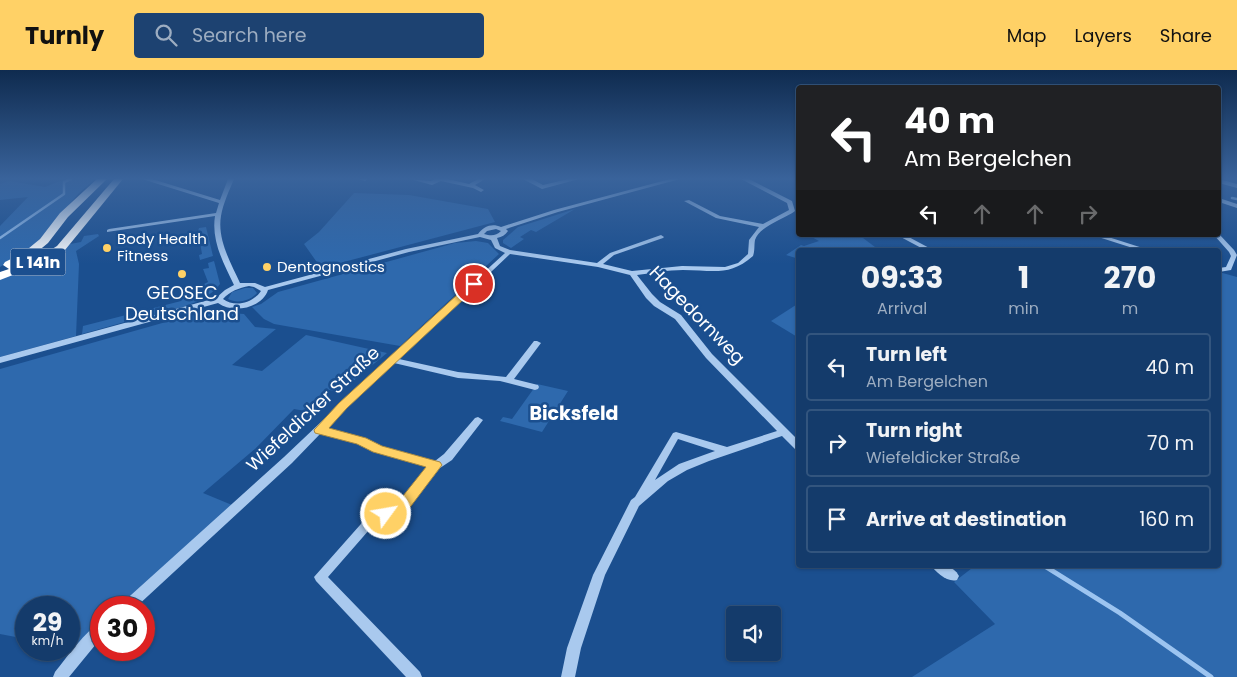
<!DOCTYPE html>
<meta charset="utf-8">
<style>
body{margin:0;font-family:Poppins,sans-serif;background:#1d4271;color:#f1f3f6;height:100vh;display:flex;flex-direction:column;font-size:19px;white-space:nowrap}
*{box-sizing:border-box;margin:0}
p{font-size:16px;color:#9dadc1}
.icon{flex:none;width:28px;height:28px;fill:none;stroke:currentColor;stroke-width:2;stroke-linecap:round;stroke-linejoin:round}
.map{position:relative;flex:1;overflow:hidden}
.panel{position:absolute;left:796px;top:178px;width:425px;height:320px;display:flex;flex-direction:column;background:#143b6b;border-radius:5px;box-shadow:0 1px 4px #0004,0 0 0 1px #33557e}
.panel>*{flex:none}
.guide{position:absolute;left:796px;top:15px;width:425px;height:152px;border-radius:5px;box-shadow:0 1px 4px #0004,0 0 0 1px #33557e;background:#202124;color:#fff;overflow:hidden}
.tools{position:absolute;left:726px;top:536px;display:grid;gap:10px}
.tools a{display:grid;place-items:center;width:55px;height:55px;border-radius:5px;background:#143b6b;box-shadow:0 1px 4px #0004,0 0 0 1px #33557e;font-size:25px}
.speed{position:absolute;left:15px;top:526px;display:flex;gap:10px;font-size:25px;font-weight:700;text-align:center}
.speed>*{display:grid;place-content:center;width:65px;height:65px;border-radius:50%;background:#143b6b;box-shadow:0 1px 4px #0004,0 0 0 1px #33557e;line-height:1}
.speed small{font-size:12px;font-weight:400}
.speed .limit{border:8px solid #d22;background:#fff;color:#111}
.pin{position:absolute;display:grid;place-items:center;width:42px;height:42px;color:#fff;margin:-21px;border:2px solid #fff;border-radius:50%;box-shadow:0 1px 5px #0007}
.me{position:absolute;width:55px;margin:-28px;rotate:58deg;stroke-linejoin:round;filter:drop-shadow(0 0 4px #0008)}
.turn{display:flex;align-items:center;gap:18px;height:105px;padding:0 25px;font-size:22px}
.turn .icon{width:65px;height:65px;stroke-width:2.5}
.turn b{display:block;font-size:35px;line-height:42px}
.lanes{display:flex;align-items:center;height:48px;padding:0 25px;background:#0003;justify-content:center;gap:25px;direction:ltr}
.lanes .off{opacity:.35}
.eta{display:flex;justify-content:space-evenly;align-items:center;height:85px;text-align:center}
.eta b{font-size:30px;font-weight:700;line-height:35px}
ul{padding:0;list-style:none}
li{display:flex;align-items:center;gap:15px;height:68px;margin:0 10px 8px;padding:0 15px;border:2px solid #33557e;border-radius:5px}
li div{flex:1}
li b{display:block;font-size:19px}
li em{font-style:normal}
header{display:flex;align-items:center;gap:30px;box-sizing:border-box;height:70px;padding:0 25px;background:#ffd166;color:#111}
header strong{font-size:24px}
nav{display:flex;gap:28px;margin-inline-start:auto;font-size:18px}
.search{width:350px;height:45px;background:#1d4271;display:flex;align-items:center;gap:12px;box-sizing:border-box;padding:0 18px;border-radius:5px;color:#9dadc1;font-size:19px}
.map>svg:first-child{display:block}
.green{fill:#2e69ad}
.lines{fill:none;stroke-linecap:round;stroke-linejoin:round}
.stream-far1{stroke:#9cc4f0;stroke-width:2.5}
.stream{stroke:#9cc4f0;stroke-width:5}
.minor{fill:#a9c9ee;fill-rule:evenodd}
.highway{fill:#fff;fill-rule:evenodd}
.route{fill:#ffd166;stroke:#a68842}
.poi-dot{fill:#ffd166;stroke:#1b4f8f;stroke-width:2}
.labels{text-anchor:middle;stroke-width:5;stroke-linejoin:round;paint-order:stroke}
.far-poi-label{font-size:15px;fill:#fff;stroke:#1b4f8f;text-anchor:start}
.shield{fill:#1b4f8f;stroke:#bbcadd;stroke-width:1}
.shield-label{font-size:16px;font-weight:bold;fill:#fff}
.poi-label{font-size:18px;fill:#fff;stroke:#1b4f8f}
.street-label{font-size:18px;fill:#fff;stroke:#1b4f8f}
.neighbourhood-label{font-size:19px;font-weight:bold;fill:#fff;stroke:#1b4f8f}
</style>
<header>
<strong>Turnly</strong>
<div class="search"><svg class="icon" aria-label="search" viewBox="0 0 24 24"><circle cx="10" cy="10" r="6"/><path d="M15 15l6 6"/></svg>Search here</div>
<nav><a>Map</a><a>Layers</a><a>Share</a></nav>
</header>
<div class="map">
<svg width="1237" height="607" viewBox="0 0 1237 607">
<rect width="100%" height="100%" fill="#1b4f8f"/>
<g class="green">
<polygon points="65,109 95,109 79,123 33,177 0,197 0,156 28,127 0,130 0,114 9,111 45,117"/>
<polygon points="354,123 409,125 488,139 495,152 321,198 304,174 319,162"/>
<polygon points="575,139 536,162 531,160 520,167 524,169 511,178 503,173 503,170 518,157"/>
<polygon points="206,157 213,186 200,190 199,185 202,184 198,161 199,158"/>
<polygon points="98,164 99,166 76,181 79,194 76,266 0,287 0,208 61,182 70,174 81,172 84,166"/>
<polygon points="808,165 859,165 879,180 799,180 799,189 786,185 801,175 804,176 819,171"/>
<polygon points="476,171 488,173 499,184 400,276 274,254 264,249 252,237 261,234 278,222 455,173"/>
<path d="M 214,191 L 220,214 C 204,236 168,240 144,247 L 142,241 L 181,231 L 185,226 L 197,223 L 196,218 L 208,212 L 203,199 L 209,198 L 208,193 Z"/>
<polygon points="1219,202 1237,207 1237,607 912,607 995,554 954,512 976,495 1219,495"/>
<path d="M 245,218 L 253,218 L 257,223 C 250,231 237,234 228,229 L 232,222 Z"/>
<polygon points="799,233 799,268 771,251"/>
<polygon points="218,242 244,244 255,257 276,259 232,295 262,301 306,265 387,283 340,322 329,320 305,341 294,339 256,378 203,423 232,435 118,537 101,538 101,553 73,578 69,577 69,538 26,538 26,569 0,564 0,299 187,246"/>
<polygon points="130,244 132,250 82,264 83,256"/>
<polygon points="537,314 568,321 542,362 500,351 503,347 512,349"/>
</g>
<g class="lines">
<g class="stream-far1">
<polyline points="1232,128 1237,129"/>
<polyline points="0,168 64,124 64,112 71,109"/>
</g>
<polyline class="stream" points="1043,495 1120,543 1211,607"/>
<g class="minor">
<path d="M 142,109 L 152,109 L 220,130 L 228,109 L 234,109 C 229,121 223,134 221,146 C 217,170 231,193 240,213 L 255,213 L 265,217 L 406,179 L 478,164 C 484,156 492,153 501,157 L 554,140 L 670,109 L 680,109 L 558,142 L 506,159 L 508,161 C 505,165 502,167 497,168 L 500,176 L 510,180 L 597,193 L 610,183 L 661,165 L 664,167 L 663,168 L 614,185 L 603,194 L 632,201 L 682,196 L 725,197 L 738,193 L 748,184 L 749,170 L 759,157 L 716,148 L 684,131 L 689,130 L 720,146 L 763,154 L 789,140 L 787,133 L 741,109 L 749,109 L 792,131 L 795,141 C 785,149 759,156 755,170 C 754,175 755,181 753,186 C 729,207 713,200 683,200 C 668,200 652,203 637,205 L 652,224 L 660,232 L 681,245 L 712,284 L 799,371 L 799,380 L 795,379 L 782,366 L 709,391 L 687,400 L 668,411 L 639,436 L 605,505 L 581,578 L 575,607 L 561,607 L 567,578 L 593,505 L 631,430 L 635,427 L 673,363 L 676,362 L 727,377 L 777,361 L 706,288 L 675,249 L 654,236 L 646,228 L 630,205 L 598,197 L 510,184 L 399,289 L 458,302 L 506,307 L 534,271 L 537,271 L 541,273 L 514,309 L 538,315 L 539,317 L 538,319 L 535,320 L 500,311 L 458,308 L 394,293 L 326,358 L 365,369 L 381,376 L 435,391 L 444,384 L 475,348 L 478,347 L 483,350 L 452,390 L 440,398 L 404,443 L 376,452 L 328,507 L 420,602 L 422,607 L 406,607 L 316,511 L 314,507 L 368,446 L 396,437 L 429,397 L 374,381 L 358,373 L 321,363 L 292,393 L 135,538 L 120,538 L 121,534 L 284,387 L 340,334 L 505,183 L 495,178 L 491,170 L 480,167 L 409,182 L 268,220 C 262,238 233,244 218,233 L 0,293 L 0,287 L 216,228 L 225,220 L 234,215 C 224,194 211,171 215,146 L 107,162 L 107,160 L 109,159 L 216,143 L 219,133 ZM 496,159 L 501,161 C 496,166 491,166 484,164 L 487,161 ZM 249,216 L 254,217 L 261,221 C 253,233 235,238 223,229 C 230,221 239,218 249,216 ZM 678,369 L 715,381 L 679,394 L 655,410 Z"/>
<polygon points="358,109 368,109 365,111"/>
<polygon points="410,109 431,111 435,109 448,109 469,114 478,109 485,109 475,115 484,120 481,122 473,118 441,111 432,115"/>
<polygon points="523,109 532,109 543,115 568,109 579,109 542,119"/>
<polygon points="1219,109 1237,114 1237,118 1219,113"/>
<polygon points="1219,128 1237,134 1237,138 1219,132"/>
<polygon points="1219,164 1234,180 1237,185 1231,200 1219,202 1219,198 1226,197 1231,186 1229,182 1214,165 1219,165"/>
<polygon points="897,165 905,165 933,180 925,180"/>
<polygon points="1092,165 1102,165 1149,180 1139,180"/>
<path d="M 931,495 C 943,495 953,495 959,506 L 957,510 C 948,513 935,502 931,495 Z"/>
<path d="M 101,553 L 101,568 L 69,607 L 53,607 L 55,602 C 65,590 87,558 101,553 Z"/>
</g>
<polygon class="highway" points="97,109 107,109 68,147 48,173 31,187 16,196 36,189 57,176 114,109 123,109 65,180 44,193 0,210 0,202 9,199 3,195 5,192 23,183 40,169 60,143"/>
</g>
<linearGradient id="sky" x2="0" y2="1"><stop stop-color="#0f2b4f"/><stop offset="0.56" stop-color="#39639b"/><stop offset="1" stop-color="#39639b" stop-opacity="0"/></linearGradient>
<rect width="1237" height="194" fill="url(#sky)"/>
<polygon class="route" points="474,211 479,214 478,216 347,338 329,358 366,368 382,376 440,392 442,395 405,444 386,450 381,448 379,444 381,440 395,436 426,397 373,382 357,374 315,363 314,360 339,333 471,212"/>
<g class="poi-dot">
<circle cx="107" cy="178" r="5"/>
<circle cx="267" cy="197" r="5"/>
<circle cx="182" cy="204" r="5"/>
</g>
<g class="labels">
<g class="far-poi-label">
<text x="117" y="174">Body Health<tspan x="117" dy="17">Fitness</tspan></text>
<text x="277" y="202">Dentognostics</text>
</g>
<rect class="shield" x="10.5" y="178.5" width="55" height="27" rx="4"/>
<g class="shield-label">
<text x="38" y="198">L 141n</text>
</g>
<g class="poi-label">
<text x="182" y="229">GEOSEC<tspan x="182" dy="21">Deutschland</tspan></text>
</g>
<g class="street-label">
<text transform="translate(697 245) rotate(46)" y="6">Hagedornweg</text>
<text transform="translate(313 339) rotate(-43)" y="6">Wiefeldicker Straße</text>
</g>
<g class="neighbourhood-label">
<text x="574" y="350">Bicksfeld</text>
</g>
</g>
</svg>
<div class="tools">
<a><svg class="icon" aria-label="sound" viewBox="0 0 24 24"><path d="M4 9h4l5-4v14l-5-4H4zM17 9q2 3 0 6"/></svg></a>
</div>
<div class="speed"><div>29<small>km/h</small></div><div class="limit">30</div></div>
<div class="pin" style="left:474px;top:214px;background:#d93025"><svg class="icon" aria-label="arrive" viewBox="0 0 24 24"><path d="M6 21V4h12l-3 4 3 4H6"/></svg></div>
<svg class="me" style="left:386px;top:444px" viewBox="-20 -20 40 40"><circle r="17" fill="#ffd166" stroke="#fff" stroke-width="3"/><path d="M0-11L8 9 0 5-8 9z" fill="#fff"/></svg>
<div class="guide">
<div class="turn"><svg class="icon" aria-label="left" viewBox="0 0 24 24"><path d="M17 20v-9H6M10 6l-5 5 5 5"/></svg><div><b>40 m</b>Am Bergelchen</div></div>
<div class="lanes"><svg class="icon" aria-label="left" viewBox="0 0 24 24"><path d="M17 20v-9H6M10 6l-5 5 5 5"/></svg><svg class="icon off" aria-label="ahead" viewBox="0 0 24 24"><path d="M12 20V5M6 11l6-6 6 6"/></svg><svg class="icon off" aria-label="ahead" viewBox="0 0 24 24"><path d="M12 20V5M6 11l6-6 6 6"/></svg><svg class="icon off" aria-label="right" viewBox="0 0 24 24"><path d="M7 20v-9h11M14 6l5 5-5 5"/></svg></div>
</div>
<section class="panel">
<div class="eta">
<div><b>09:33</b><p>Arrival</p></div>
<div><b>1</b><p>min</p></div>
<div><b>270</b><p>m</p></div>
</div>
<ul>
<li><svg class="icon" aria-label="left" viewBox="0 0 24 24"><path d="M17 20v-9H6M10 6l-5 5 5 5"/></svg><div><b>Turn left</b><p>Am Bergelchen</p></div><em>40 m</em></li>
<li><svg class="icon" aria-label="right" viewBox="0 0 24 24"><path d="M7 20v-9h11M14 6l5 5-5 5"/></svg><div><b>Turn right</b><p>Wiefeldicker Straße</p></div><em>70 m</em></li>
<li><svg class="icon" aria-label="arrive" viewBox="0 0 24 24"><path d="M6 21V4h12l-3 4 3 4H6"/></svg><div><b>Arrive at destination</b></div><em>160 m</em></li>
</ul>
</section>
</div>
